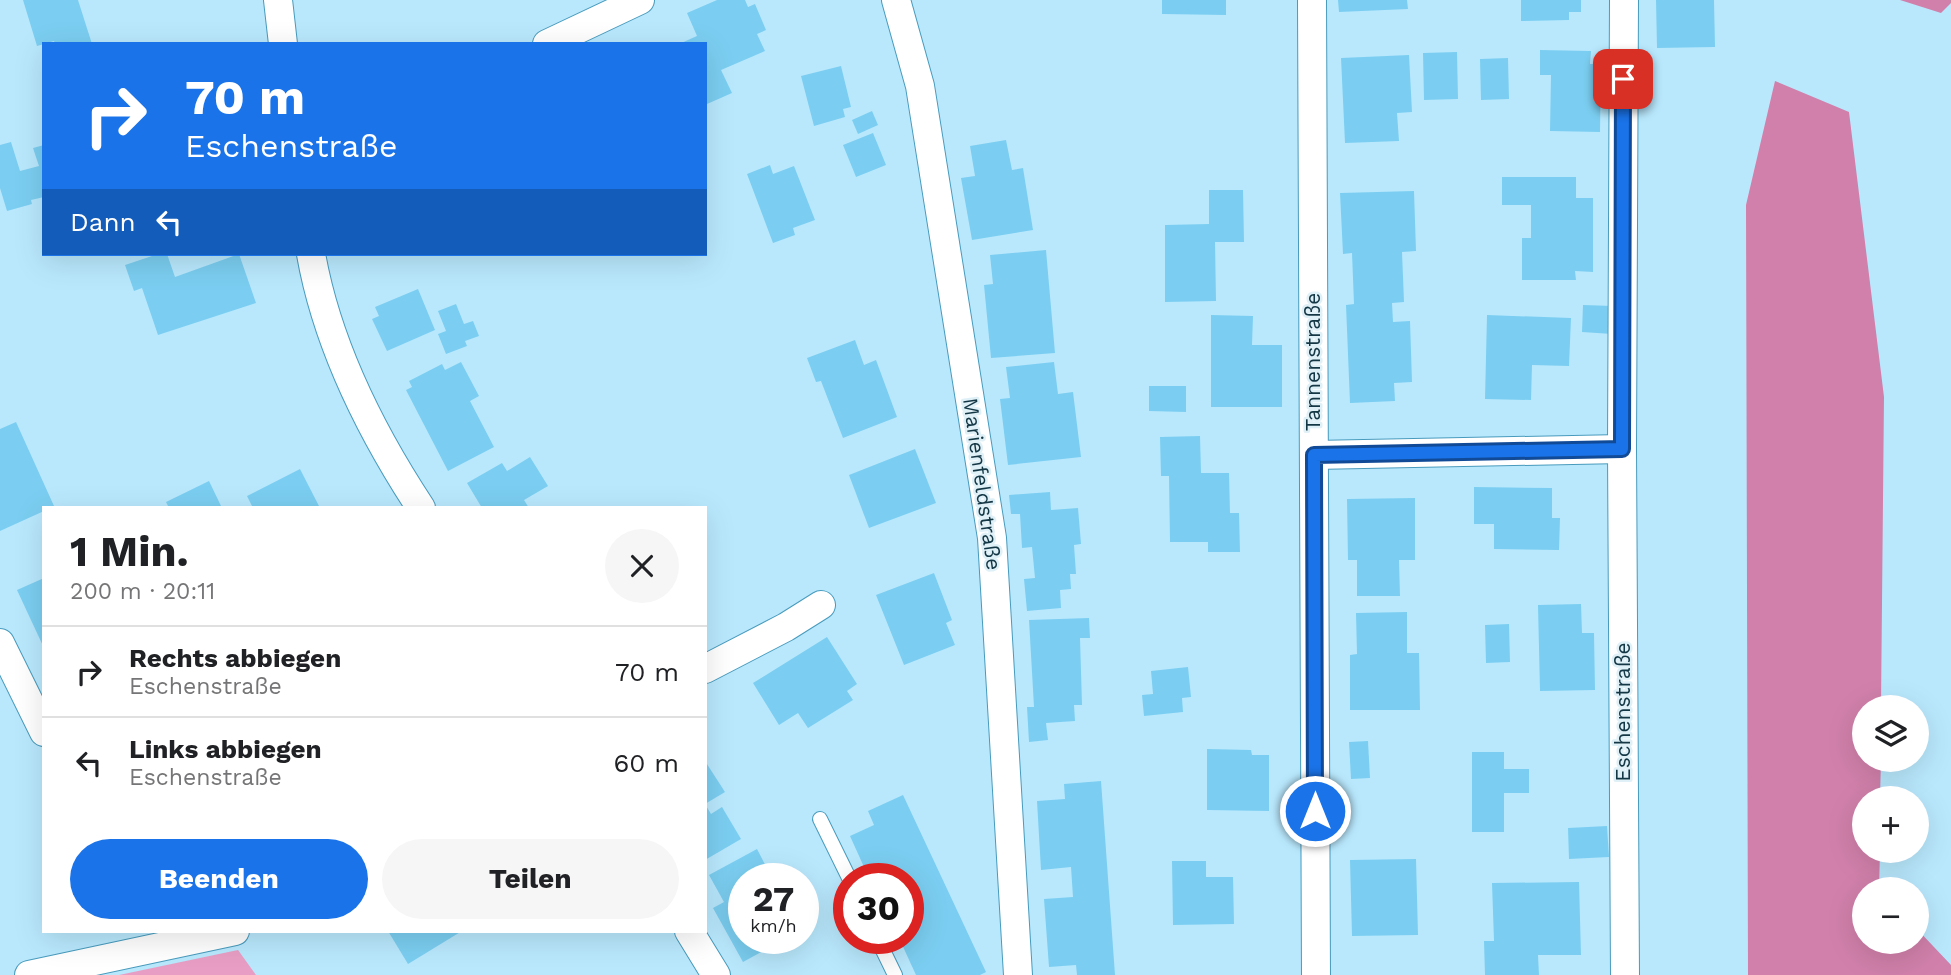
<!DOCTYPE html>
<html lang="de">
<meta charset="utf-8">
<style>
body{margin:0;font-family:"Work Sans",sans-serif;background:#f6f6f6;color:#202124;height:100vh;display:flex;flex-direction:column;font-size:26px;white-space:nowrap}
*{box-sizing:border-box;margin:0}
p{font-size:23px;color:#757577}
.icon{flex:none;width:38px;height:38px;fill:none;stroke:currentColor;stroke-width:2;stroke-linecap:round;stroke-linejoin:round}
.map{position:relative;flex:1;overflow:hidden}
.drawer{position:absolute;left:42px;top:506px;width:665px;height:427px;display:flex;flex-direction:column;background:#fff;border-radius:0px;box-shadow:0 7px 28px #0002}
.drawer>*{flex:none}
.guide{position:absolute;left:42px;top:42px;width:665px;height:214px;border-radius:0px;box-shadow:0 7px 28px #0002;background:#1a73e8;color:#fff;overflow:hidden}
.buttons{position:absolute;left:1852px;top:695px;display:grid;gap:14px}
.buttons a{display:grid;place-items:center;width:77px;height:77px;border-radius:50%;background:#fff;box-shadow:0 7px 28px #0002;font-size:35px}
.speed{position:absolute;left:728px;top:863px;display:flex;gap:14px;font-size:35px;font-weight:700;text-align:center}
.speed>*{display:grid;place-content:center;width:91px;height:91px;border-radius:50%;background:#fff;box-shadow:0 7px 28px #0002;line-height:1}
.speed small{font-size:18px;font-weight:400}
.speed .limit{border:10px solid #d22;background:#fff;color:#111}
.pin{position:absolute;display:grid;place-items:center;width:60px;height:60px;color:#fff;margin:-30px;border-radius:14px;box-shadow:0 4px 10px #0006}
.me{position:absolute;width:77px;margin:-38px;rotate:0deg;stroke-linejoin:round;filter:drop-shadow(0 0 5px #0008)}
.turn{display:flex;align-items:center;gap:24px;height:147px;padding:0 28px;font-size:32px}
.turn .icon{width:91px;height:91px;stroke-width:2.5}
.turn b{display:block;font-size:49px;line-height:60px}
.then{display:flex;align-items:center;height:66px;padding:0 28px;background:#0003;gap:14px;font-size:26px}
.round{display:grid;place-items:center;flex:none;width:74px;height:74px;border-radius:37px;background:#f6f6f6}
.head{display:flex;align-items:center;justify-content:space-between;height:119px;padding:0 28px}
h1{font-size:42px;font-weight:700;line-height:52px}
.button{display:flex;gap:14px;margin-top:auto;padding:14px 28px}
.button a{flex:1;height:80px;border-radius:42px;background:#1a73e8;color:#fff;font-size:28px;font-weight:700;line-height:80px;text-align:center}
.button a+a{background:#f6f6f6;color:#202124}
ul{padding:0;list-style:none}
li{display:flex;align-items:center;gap:21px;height:91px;padding:0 28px;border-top:2px solid #e0e0e0}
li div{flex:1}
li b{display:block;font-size:26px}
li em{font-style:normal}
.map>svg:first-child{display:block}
.green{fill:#e89ec4}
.forest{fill:#d180ab}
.building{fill:#7bcef1}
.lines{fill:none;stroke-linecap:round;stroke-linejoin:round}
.lane-casing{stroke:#489bbd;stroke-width:16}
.street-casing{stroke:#489bbd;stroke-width:30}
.lane{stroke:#fff;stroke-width:14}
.street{stroke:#fff;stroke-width:28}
.route-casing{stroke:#114b97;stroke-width:18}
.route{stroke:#1a73e8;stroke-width:12}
.labels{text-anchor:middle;stroke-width:5;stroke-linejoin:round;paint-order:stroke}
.street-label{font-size:21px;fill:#143745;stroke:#e0f0f7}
</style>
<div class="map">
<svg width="1951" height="975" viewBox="0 0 1951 975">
<rect width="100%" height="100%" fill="#b9e8fd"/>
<polygon class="green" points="238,950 256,975 119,975"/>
<g class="forest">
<polygon points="1900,0 1951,0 1951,3 1941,13"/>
<polygon points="1775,81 1849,112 1884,397 1881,707 1864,707 1864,760 1881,760 1880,798 1864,798 1864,850 1880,851 1879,889 1864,889 1864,942 1916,942 1916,928 1951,965 1951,975 1748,975 1746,205"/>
</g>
<g class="building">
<polygon points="23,0 78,0 92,44 55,44 54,41 37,46"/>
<polygon points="717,0 745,0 748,7 755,4 766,30 757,34 765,51 721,70 732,93 707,104 705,44 679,44 697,36 687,13"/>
<polygon points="1162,0 1226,0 1226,15 1162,14"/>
<polygon points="1338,0 1407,0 1408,9 1339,12"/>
<polygon points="1521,0 1581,0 1581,12 1569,12 1569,20 1521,21"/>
<polygon points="1656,0 1714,0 1715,47 1657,48"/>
<polygon points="1540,50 1591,51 1590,64 1601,64 1600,132 1550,131 1551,75 1540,75"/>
<polygon points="1457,52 1458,99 1424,100 1423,53"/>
<polygon points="1409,55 1412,112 1397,113 1399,141 1345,143 1341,58"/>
<polygon points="1508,58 1509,99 1481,100 1480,59"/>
<polygon points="841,66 851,107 843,109 845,117 814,126 801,76"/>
<polygon points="872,111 878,125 858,134 852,120"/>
<polygon points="873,133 886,165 856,177 843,145"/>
<polygon points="1006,140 1012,170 1023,168 1033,230 972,240 961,178 975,176 970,146"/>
<polygon points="11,142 20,171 39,166 33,148 44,145 44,197 31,200 32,204 7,211 0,188 0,145"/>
<polygon points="770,165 773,174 794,166 815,220 793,228 795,235 773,243 747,174"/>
<polygon points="1502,177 1576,177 1576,198 1593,198 1593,272 1575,271 1576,280 1522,280 1522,238 1531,238 1531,205 1502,205"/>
<polygon points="1209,190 1243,190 1244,242 1215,242 1216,301 1165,302 1165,225 1209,224"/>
<polygon points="1414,191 1416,251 1402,252 1404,302 1392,303 1393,322 1410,321 1412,382 1394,383 1395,401 1350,403 1346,305 1354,304 1352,253 1343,254 1340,193"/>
<polygon points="1046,250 1055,353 991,358 984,285 993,284 990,255"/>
<polygon points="158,254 167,254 175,277 239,254 256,303 158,335 142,288 134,291 125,265"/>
<polygon points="418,289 435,330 387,351 372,319 379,316 375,307"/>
<polygon points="456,304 464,324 473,321 479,336 465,341 467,346 446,354 438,334 446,331 438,311"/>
<polygon points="1583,305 1613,306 1612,334 1582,332"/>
<polygon points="1211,315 1253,316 1252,345 1282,345 1282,407 1211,407"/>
<polygon points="1487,315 1571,318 1569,366 1532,365 1531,400 1485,399"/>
<polygon points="855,340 864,365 876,360 897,417 843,438 821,381 816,382 807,358"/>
<polygon points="461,362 479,396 470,401 494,447 448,471 406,390 412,387 409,381 442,364 445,370"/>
<polygon points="1054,362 1058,394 1073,392 1081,457 1008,465 1000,399 1010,398 1006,367"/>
<polygon points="1149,386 1186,386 1186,412 1149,411"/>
<polygon points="16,422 54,506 44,508 44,511 0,531 0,429"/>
<polygon points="1200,436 1201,473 1229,473 1230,513 1239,513 1240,552 1208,552 1208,542 1170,542 1169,476 1161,476 1160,437"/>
<polygon points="915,449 936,503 869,528 849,475"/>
<polygon points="530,457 548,486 524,500 529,508 482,508 467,483 502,463 507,471"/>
<polygon points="300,469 320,508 253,508 247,496"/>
<polygon points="209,481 222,508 169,508 166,502"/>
<polygon points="1474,487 1552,488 1552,518 1560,518 1559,550 1494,549 1494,524 1474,524"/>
<polygon points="1050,492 1051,510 1078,508 1081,544 1074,545 1076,574 1070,574 1071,589 1060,590 1061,608 1027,611 1024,579 1035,578 1032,547 1022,548 1020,514 1011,514 1009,495"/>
<polygon points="1415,498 1415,560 1399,560 1400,596 1357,596 1357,560 1348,560 1347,499"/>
<polygon points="934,573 952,620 946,623 955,645 904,665 876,595"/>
<polygon points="44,578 44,648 17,590"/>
<polygon points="1581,604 1582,633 1594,633 1595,690 1540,691 1538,605"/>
<polygon points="1407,612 1407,653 1419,653 1420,710 1350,710 1350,655 1357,654 1356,613"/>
<polygon points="1089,618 1090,638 1080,638 1082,705 1074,705 1075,721 1046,723 1048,740 1029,742 1027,707 1034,707 1029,620"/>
<polygon points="1509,624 1510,662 1486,663 1485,625"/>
<polygon points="827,637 857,684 847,691 853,700 808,728 798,713 779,725 753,683"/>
<polygon points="1188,667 1191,697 1182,698 1183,712 1144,716 1142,695 1153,694 1151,671"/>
<polygon points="1368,741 1370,778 1351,779 1349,742"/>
<polygon points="1207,749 1251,750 1252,755 1269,755 1269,811 1207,810"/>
<polygon points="1472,752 1504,752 1504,769 1529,769 1529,793 1504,793 1504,832 1472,832"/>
<polygon points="705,761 725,792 705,804"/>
<polygon points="1101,781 1115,975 1077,975 1076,965 1049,967 1044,899 1073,897 1071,867 1041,870 1037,801 1065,799 1064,784"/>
<polygon points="903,795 986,972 980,975 916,975 899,938 908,938 908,917 918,913 908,892 908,878 869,878 850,836 874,825 868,811"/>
<polygon points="705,804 711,814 722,807 741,839 705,860"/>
<polygon points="1607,826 1609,857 1569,859 1568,828"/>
<polygon points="757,849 771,876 782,870 787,878 744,878 744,938 787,938 743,962 713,908 724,902 709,875"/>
<polygon points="1416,859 1418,935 1352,936 1350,860"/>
<polygon points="1172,861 1206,861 1206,877 1233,877 1234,924 1173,925"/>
<polygon points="1579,882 1581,955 1538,955 1539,975 1485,975 1484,941 1494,941 1492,883"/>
<polygon points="803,909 812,925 803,929"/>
<polygon points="388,931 462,931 408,964"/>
</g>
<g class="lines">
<g class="lane-casing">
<g id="lane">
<polyline points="820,819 849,878"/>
<polyline points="877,938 895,975"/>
</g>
</g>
<g class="street-casing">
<g id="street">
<polyline points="278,0 283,44"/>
<polyline points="896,0 920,86 992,538 1018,975"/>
<polyline points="1312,0 1316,975"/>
<polyline points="1624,0 1622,449 1625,975"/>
<polyline points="547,44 640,0"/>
<path d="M 311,254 C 327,344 371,432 421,508"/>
<polyline points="1314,455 1622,449"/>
<polyline points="0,643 44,732"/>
<polyline points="705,669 786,627 821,605"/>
<polyline points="689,931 716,975"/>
<polyline points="29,975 235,931"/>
</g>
</g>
<use href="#lane" class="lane"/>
<use href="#street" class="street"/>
</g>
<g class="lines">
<g class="route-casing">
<polyline id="route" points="1315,811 1314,455 1622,449 1623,79"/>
</g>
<use href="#route" class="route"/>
</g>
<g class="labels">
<g class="street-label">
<text transform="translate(1313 362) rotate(-90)" y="7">Tannenstraße</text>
<text transform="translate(982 484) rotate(82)" y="7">Marienfeldstraße</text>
<text transform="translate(1623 712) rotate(-90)" y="7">Eschenstraße</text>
</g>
</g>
</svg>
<div class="buttons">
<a><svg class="icon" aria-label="layers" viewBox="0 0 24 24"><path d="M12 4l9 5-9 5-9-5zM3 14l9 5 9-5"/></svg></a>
<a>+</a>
<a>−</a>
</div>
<div class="speed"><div>27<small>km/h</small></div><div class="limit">30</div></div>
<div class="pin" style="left:1623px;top:79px;background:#d93025"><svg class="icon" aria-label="arrive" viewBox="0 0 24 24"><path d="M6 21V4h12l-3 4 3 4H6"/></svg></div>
<svg class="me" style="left:1315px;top:811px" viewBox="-20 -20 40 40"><circle r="17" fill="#1a73e8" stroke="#fff" stroke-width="3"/><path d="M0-11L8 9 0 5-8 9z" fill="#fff"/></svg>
<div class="guide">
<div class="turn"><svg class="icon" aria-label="right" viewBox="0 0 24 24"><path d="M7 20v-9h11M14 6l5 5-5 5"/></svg><div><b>70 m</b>Eschenstraße</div></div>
<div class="then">Dann<svg class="icon" aria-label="left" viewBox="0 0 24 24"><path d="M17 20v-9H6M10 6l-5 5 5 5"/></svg></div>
</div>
<section class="drawer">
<div class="head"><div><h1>1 Min.</h1><p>200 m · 20:11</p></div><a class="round"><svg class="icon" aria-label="close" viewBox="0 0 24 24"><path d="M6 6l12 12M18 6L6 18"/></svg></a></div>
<ul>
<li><svg class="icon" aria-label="right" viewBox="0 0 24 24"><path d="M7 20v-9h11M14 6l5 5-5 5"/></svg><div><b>Rechts abbiegen</b><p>Eschenstraße</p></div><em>70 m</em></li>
<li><svg class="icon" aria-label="left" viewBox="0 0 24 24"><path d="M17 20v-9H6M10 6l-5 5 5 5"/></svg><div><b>Links abbiegen</b><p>Eschenstraße</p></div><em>60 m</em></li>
</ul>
<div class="button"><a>Beenden</a><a>Teilen</a></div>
</section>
</div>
